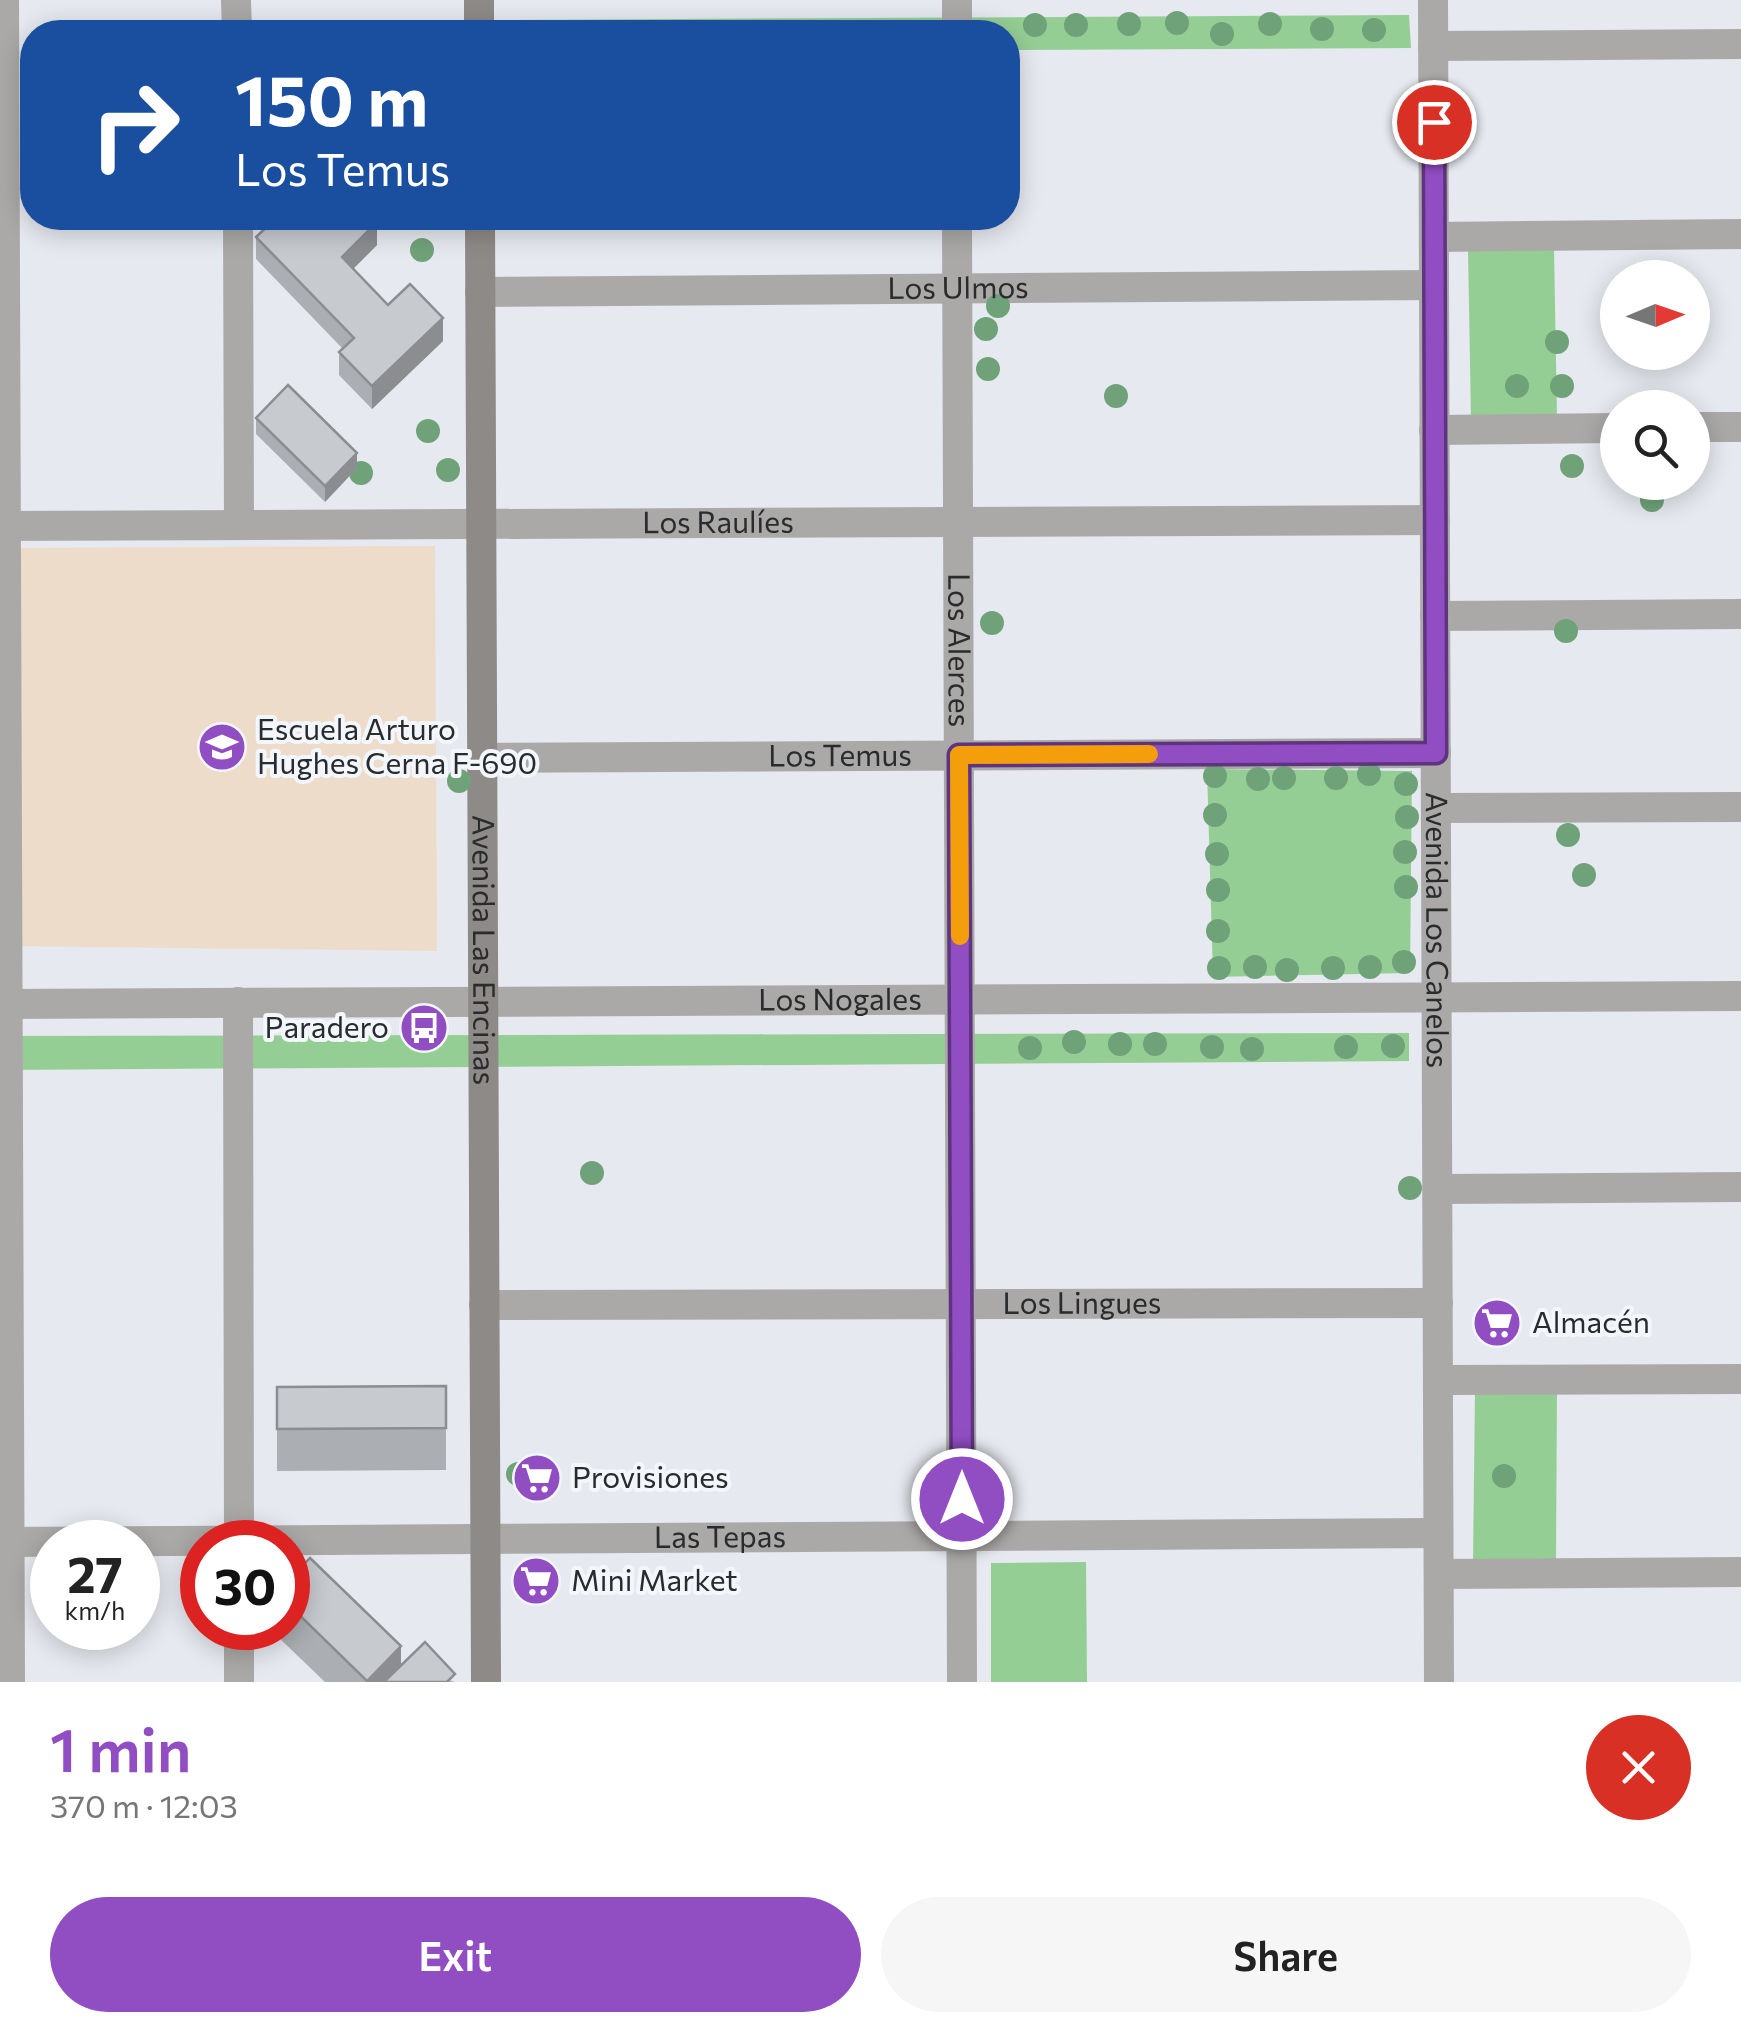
<!DOCTYPE html>
<meta charset="utf-8">
<style>
body{margin:0;font-family:Commissioner,sans-serif;background:#f6f6f6;color:#222;height:100vh;display:flex;flex-direction:column;font-size:38px;white-space:nowrap}
*{box-sizing:border-box;margin:0}
p{font-size:32px;color:#767676}
.icon{flex:none;width:55px;height:55px;fill:none;stroke:currentColor;stroke-width:2;stroke-linecap:round;stroke-linejoin:round}
.map{position:relative;height:1682px;overflow:hidden}
.panel{display:flex;flex-direction:column;background:#fff;flex:1}
.panel>*{flex:none}
.hud{position:absolute;left:20px;top:20px;width:1000px;height:210px;border-radius:40px;box-shadow:0 5px 25px #0003;background:#1a4fa0;color:#fff;overflow:hidden}
.needle{width:65px;rotate:88deg}
.tools{position:absolute;left:1600px;top:260px;display:grid;gap:20px}
.tools a{display:grid;place-items:center;width:110px;height:110px;border-radius:50%;background:#fff;box-shadow:0 5px 25px #0003;font-size:50px}
.speed{position:absolute;left:30px;top:1520px;display:flex;gap:20px;font-size:50px;font-weight:700;text-align:center}
.speed>*{display:grid;place-content:center;width:130px;height:130px;border-radius:50%;background:#fff;box-shadow:0 5px 25px #0003;line-height:1}
.speed small{font-size:25px;font-weight:400}
.speed .limit{border:15px solid #d22;background:#fff;color:#111}
.pin{position:absolute;display:grid;place-items:center;width:85px;height:85px;color:#fff;margin:-42px;border:5px solid #fff;border-radius:50%;box-shadow:0 2px 10px #0007}
.me{position:absolute;width:110px;margin:-55px;rotate:0deg;stroke-linejoin:round;filter:drop-shadow(0 0 8px #0008)}
.turn{display:flex;align-items:center;gap:35px;height:210px;padding:0 50px;font-size:45px}
.turn .icon{width:130px;height:130px;stroke-width:2.5}
.turn b{display:block;font-size:70px;line-height:85px}
.round{display:grid;place-items:center;flex:none;width:105px;height:105px;border-radius:52px;background:#f6f6f6}
.headline{display:flex;align-items:center;justify-content:space-between;height:170px;padding:0 50px}
h1{font-size:60px;font-weight:600;line-height:75px;color:#914ec3}
.primary-button{display:flex;gap:20px;margin-top:auto;padding:20px 50px}
.primary-button a{flex:1;height:115px;border-radius:60px;background:#914ec3;color:#fff;font-size:40px;font-weight:600;line-height:115px;text-align:center}
.primary-button a+a{background:#f6f6f6;color:#222}
.map>svg:first-child{display:block}
.education{fill:#eddcca}
.green{fill:#95ce94}
.lines{fill:none;stroke-linecap:round;stroke-linejoin:round}
.street{stroke:#aba9a7;stroke-width:30}
.secondary{stroke:#8d8a87;stroke-width:30}
.tree{fill:#70a27a}
.wall{fill:#abaeb2}
.shaded-wall{fill:#8b8d91}
.building{fill:#c7cacf;stroke:#8b8d91;stroke-width:2.5}
.route-casing{stroke:#5e337f;stroke-width:25}
.route{stroke:#914ec3;stroke-width:18}
.slow{stroke:#f59e0b;stroke-width:18}
.labels{text-anchor:middle;stroke-width:8;stroke-linejoin:round;paint-order:stroke}
.street-label{font-size:30px;fill:#292b2d;stroke:#f3f7fc}
.poi-label{font-size:30px;fill:#292b2d;stroke:#f3f7fc;text-anchor:start}
</style>
<div class="map">
<svg width="1741" height="1682" viewBox="0 0 1741 1682">
<rect width="100%" height="100%" fill="#e6e9ef"/>
<polygon class="education" points="435,546 437,951 9,946 9,548"/>
<g class="green">
<polygon points="1409,15 1411,48 1008,50 1008,32 513,32 514,20"/>
<polygon points="1554,249 1557,416 1471,419 1468,250"/>
<polygon points="1207,769 1412,771 1410,973 1213,977"/>
<polygon points="1409,1033 1409,1061 0,1070 0,1036"/>
<polygon points="1557,1391 1556,1560 1473,1562 1475,1392"/>
<polygon points="1086,1562 1087,1682 991,1682 991,1563"/>
</g>
<g class="lines">
<g class="street">
<polyline points="4,0 10,1682"/>
<polyline points="236,0 237,32"/>
<polyline points="957,0 957,32"/>
<path id="s1" d="M 1433,0 L 1439,1682"/>
<polyline points="1433,46 1741,44"/>
<polyline points="238,218 239,525"/>
<path id="s2" d="M 957,218 L 962,1682"/>
<polyline points="1434,237 1741,234"/>
<path id="s3" d="M 480,292 L 1434,285"/>
<polyline points="1692,427 1741,427"/>
<polyline points="1434,430 1618,428"/>
<path id="s4" d="M 0,526 L 1435,520"/>
<polyline points="1435,616 1741,614"/>
<path id="s5" d="M 482,758 L 1436,753"/>
<polyline points="1436,808 1741,807"/>
<polyline points="238,1002 239,1542"/>
<path id="s6" d="M 0,1004 L 1741,996"/>
<polyline points="1438,1189 1741,1187"/>
<path id="s7" d="M 484,1305 L 1438,1303"/>
<polyline points="1438,1380 1741,1379"/>
<path id="s8" d="M 0,1542 L 1438,1533"/>
<polyline points="1439,1574 1741,1572"/>
<polyline points="239,1628 239,1682"/>
</g>
<g class="secondary">
<polyline points="479,0 479,32"/>
<path id="s9" d="M 480,218 L 486,1682"/>
</g>
</g>
<g class="tree">
<circle cx="1177" cy="23" r="12"/>
<circle cx="1129" cy="24" r="12"/>
<circle cx="1270" cy="24" r="12"/>
<circle cx="1035" cy="25" r="12"/>
<circle cx="1076" cy="25" r="12"/>
<circle cx="1322" cy="29" r="12"/>
<circle cx="1374" cy="30" r="12"/>
<circle cx="1222" cy="34" r="12"/>
<circle cx="422" cy="250" r="12"/>
<circle cx="998" cy="306" r="12"/>
<circle cx="986" cy="329" r="12"/>
<circle cx="1557" cy="342" r="12"/>
<circle cx="988" cy="369" r="12"/>
<circle cx="1517" cy="386" r="12"/>
<circle cx="1562" cy="386" r="12"/>
<circle cx="1116" cy="396" r="12"/>
<circle cx="428" cy="431" r="12"/>
<circle cx="1572" cy="466" r="12"/>
<circle cx="448" cy="470" r="12"/>
<circle cx="361" cy="473" r="12"/>
<circle cx="1652" cy="500" r="12"/>
<circle cx="992" cy="623" r="12"/>
<circle cx="1566" cy="631" r="12"/>
<circle cx="1369" cy="774" r="12"/>
<circle cx="1215" cy="776" r="12"/>
<circle cx="1284" cy="778" r="12"/>
<circle cx="1336" cy="778" r="12"/>
<circle cx="1258" cy="779" r="12"/>
<circle cx="459" cy="781" r="12"/>
<circle cx="1406" cy="784" r="12"/>
<circle cx="1215" cy="815" r="12"/>
<circle cx="1407" cy="817" r="12"/>
<circle cx="1568" cy="835" r="12"/>
<circle cx="1405" cy="852" r="12"/>
<circle cx="1217" cy="854" r="12"/>
<circle cx="1584" cy="875" r="12"/>
<circle cx="1406" cy="887" r="12"/>
<circle cx="1218" cy="890" r="12"/>
<circle cx="1218" cy="931" r="12"/>
<circle cx="1404" cy="962" r="12"/>
<circle cx="1255" cy="967" r="12"/>
<circle cx="1370" cy="967" r="12"/>
<circle cx="1219" cy="968" r="12"/>
<circle cx="1333" cy="968" r="12"/>
<circle cx="1287" cy="970" r="12"/>
<circle cx="1074" cy="1042" r="12"/>
<circle cx="1120" cy="1044" r="12"/>
<circle cx="1155" cy="1044" r="12"/>
<circle cx="1393" cy="1046" r="12"/>
<circle cx="1212" cy="1047" r="12"/>
<circle cx="1346" cy="1047" r="12"/>
<circle cx="1030" cy="1048" r="12"/>
<circle cx="1252" cy="1049" r="12"/>
<circle cx="592" cy="1173" r="12"/>
<circle cx="1410" cy="1188" r="12"/>
<circle cx="518" cy="1474" r="12"/>
<circle cx="1504" cy="1476" r="12"/>
</g>
<g class="wall">
<polygon points="310,226 377,245 353,269 388,305 443,341 372,409 339,375 339,352 343,349 256,259 256,237"/>
<polygon points="256,418 357,468 325,502 256,434"/>
<polygon points="446,1386 446,1470 277,1471 277,1387"/>
<polygon points="288,1581 401,1665 455,1682 325,1682 276,1635 276,1628 288,1628"/>
</g>
<g class="shaded-wall">
<polygon points="377,222 377,245 342,280 342,257"/>
<polygon points="443,318 443,341 372,409 372,386"/>
<polygon points="357,453 357,468 325,502 325,486"/>
<polygon points="401,1646 401,1682 367,1682 367,1681"/>
</g>
<g class="building">
<polygon points="276,218 302,218 310,226 319,218 373,218 377,222 342,257 388,305 410,284 443,318 372,386 339,352 354,338 256,237"/>
<polygon points="288,385 357,453 325,486 256,418"/>
<polygon points="446,1386 446,1428 277,1429 277,1387"/>
<polygon points="310,1558 401,1646 367,1681 288,1604 288,1581"/>
<polygon points="425,1642 455,1674 447,1682 384,1682"/>
</g>
<g class="lines">
<g class="route-casing">
<polyline id="route" points="962,1499 959,755 1436,753 1434,122"/>
</g>
<use href="#route" class="route"/>
<polyline class="slow" points="960,936 959,755 1149,754"/>
</g>
<defs>
<g id="school-disc" transform="scale(2.5)"><circle r="9.5" fill="#914ec3" stroke="#f3f7fc"/><path d="M0-5L7-2L0 1L-7-2ZM-4 1L0 2.5L4 1V4Q0 6-4 4Z" fill="#fff"/></g>
<g id="bus-disc" transform="scale(2.5)"><circle r="9.5" fill="#914ec3" stroke="#f3f7fc"/><path d="M-5-6H5V4H4V6H2V4H-2V6H-4V4H-5ZM-3.5-4V0h7V-4ZM-3.5 1.2v1.5H-2V1.2ZM2 1.2v1.5H3.5V1.2Z" fill="#fff"/></g>
<g id="supermarket-disc" transform="scale(2.5)"><circle r="9.5" fill="#914ec3" stroke="#f3f7fc"/><path d="M-6-5.5h2.5l.6 2H6L4.5 2H-2.5L-4.4-4H-6ZM-1.5 3.2a1.3 1.3 0 1 0 .1 0ZM3 3.2a1.3 1.3 0 1 0 .1 0Z" fill="#fff"/></g>
</defs>
<g fill-rule="evenodd">
<use href="#school-disc" x="222" y="747"/>
<use href="#bus-disc" x="424" y="1028"/>
<use href="#supermarket-disc" x="1497" y="1323"/>
<use href="#supermarket-disc" x="537" y="1478"/>
<use href="#supermarket-disc" x="536" y="1581"/>
</g>
<g class="labels">
<g class="street-label">
<text dy="10" stroke="none"><textPath href="#s3" startOffset="478">Los Ulmos</textPath></text>
<text dy="10" stroke="none"><textPath href="#s4" startOffset="718">Los Raulíes</textPath></text>
<text dy="10" stroke="none"><textPath href="#s2" startOffset="432">Los Alerces</textPath></text>
<text dy="10" stroke="none"><textPath href="#s5" startOffset="358">Los Temus</textPath></text>
<text dy="10" stroke="none"><textPath href="#s1" startOffset="930">Avenida Los Canelos</textPath></text>
<text dy="10" stroke="none"><textPath href="#s9" startOffset="732">Avenida Las Encinas</textPath></text>
<text dy="10" stroke="none"><textPath href="#s6" startOffset="840">Los Nogales</textPath></text>
<text dy="10" stroke="none"><textPath href="#s7" startOffset="598">Los Lingues</textPath></text>
<text dy="10" stroke="none"><textPath href="#s8" startOffset="720">Las Tepas</textPath></text>
</g>
<g class="poi-label">
<text x="257" y="740">Escuela Arturo<tspan x="257" dy="34">Hughes Cerna F-690</tspan></text>
<text x="389" y="1038" text-anchor="end">Paradero</text>
<text x="1532" y="1333">Almacén</text>
<text x="572" y="1488">Provisiones</text>
<text x="571" y="1591">Mini Market</text>
</g>
</g>
</svg>
<div class="tools">
<a><svg class="needle" viewBox="-14 -14 28 28"><path d="M0-13l5 13h-10z" fill="#e53935"/><path d="M0 13l5-13h-10z" fill="#767676"/></svg></a>
<a><svg class="icon" aria-label="search" viewBox="0 0 24 24"><circle cx="10" cy="10" r="6"/><path d="M15 15l6 6"/></svg></a>
</div>
<div class="speed"><div>27<small>km/h</small></div><div class="limit">30</div></div>
<div class="pin" style="left:1434px;top:122px;background:#d93025"><svg class="icon" aria-label="arrive" viewBox="0 0 24 24"><path d="M6 21V4h12l-3 4 3 4H6"/></svg></div>
<svg class="me" style="left:962px;top:1499px" viewBox="-20 -20 40 40"><circle r="17" fill="#914ec3" stroke="#fff" stroke-width="3"/><path d="M0-11L8 9 0 5-8 9z" fill="#fff"/></svg>
<div class="hud">
<div class="turn"><svg class="icon" aria-label="right" viewBox="0 0 24 24"><path d="M7 20v-9h11M14 6l5 5-5 5"/></svg><div><b>150 m</b>Los Temus</div></div>
</div>
</div>
<section class="panel">
<div class="headline"><div><h1>1 min</h1><p>370 m · 12:03</p></div><a class="round" style="background:#d93025;color:#fff"><svg class="icon" aria-label="close" viewBox="0 0 24 24"><path d="M6 6l12 12M18 6L6 18"/></svg></a></div>
<div class="primary-button"><a>Exit</a><a>Share</a></div>
</section>
